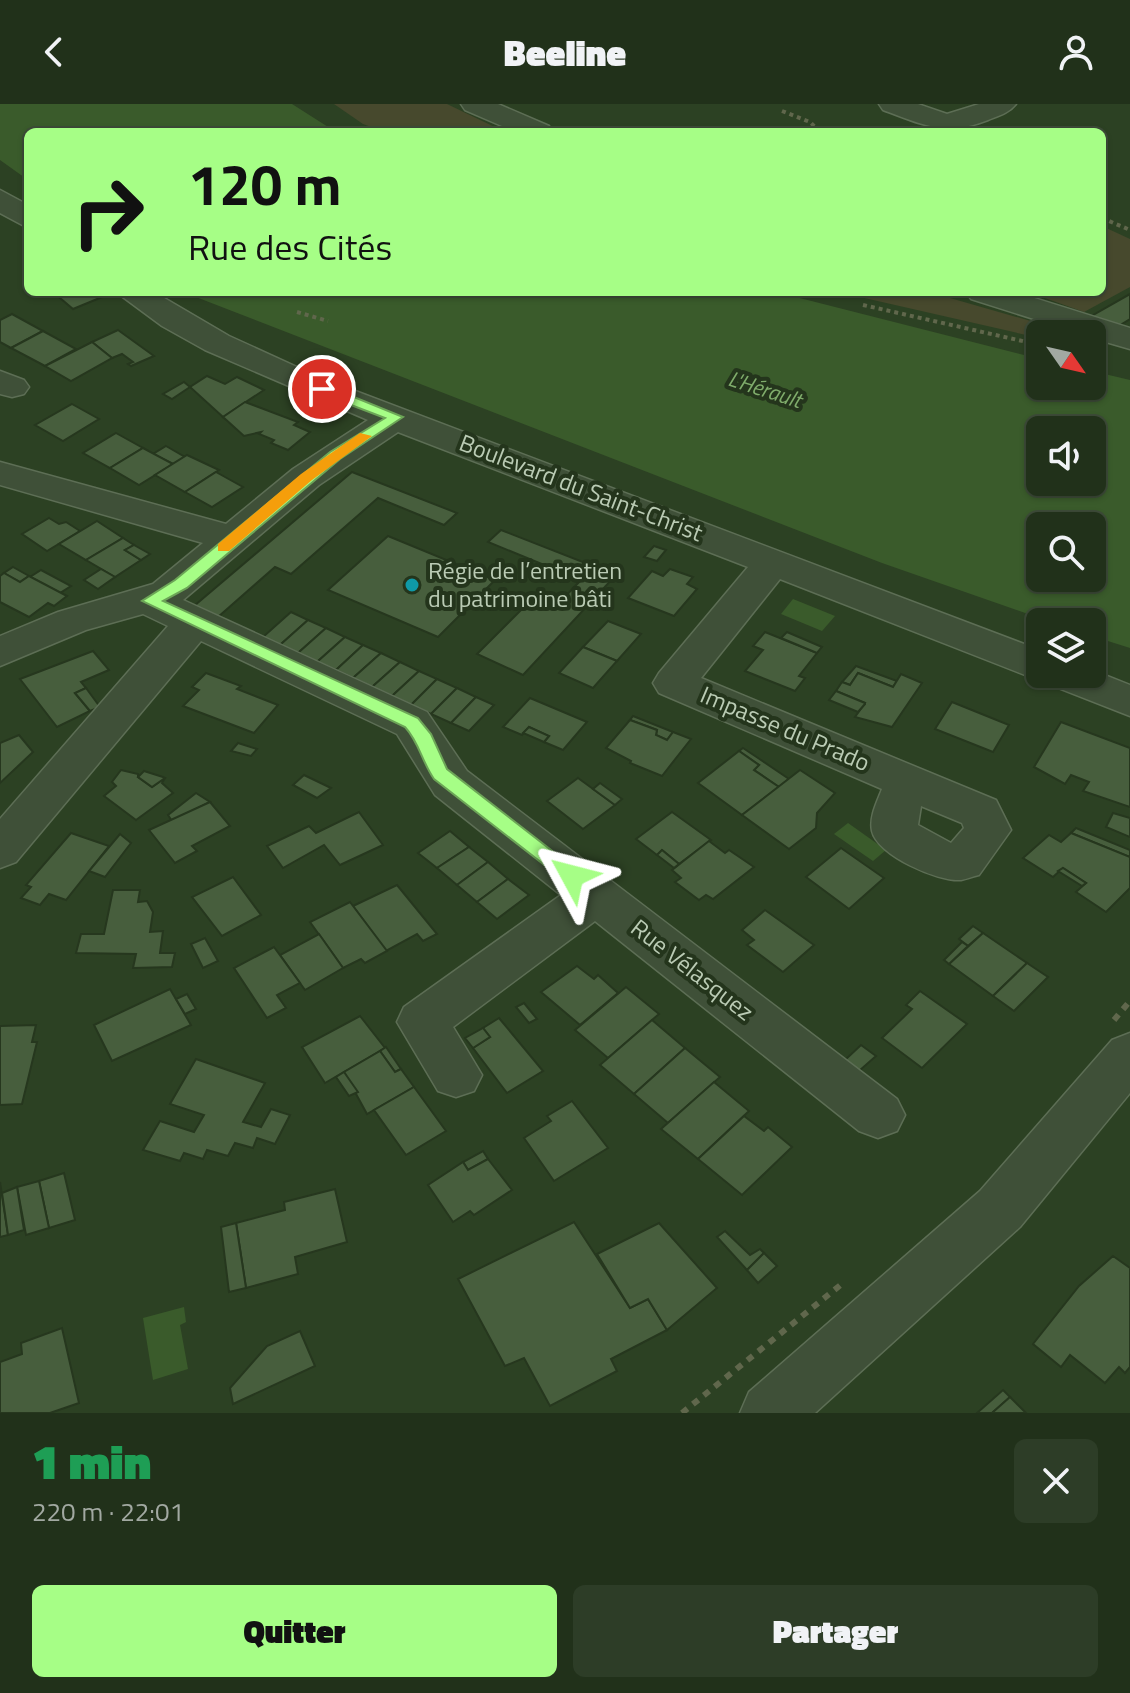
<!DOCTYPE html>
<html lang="fr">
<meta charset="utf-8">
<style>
body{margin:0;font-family:"Titillium Web",sans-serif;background:#2d3d27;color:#f1f3f6;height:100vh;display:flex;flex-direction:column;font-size:30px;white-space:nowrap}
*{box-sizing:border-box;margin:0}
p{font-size:26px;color:#a2a9a2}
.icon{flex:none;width:44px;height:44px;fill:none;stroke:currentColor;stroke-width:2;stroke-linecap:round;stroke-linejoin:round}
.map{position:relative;height:1309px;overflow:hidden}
.panel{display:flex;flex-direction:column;background:#21311a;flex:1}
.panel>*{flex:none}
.guide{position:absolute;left:24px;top:24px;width:1082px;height:168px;border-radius:12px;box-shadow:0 2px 6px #0004,0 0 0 2px #3e4c39;background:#a6fe86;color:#111;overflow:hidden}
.needle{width:52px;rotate:124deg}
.controls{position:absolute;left:1026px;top:216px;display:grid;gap:16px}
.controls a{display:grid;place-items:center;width:80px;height:80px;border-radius:12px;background:#21311a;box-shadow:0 2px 6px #0004,0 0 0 2px #3e4c39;font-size:40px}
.pin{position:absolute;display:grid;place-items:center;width:68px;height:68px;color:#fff;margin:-34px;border:4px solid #fff;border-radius:50%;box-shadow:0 2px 8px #0007}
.me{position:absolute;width:88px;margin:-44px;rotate:308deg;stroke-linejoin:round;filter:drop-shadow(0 0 6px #0008)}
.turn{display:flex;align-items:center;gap:28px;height:168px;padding:0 32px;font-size:36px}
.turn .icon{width:104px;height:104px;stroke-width:2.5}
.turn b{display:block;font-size:56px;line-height:68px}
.round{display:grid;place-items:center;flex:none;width:84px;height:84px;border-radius:12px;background:#2d3d27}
.overview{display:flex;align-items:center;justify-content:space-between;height:136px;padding:0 32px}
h1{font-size:48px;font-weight:800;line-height:60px;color:#1e9e55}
.cta{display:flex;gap:16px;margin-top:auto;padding:16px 32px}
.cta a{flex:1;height:92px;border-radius:12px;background:#a6fe86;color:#111;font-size:32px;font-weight:800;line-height:92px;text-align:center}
.cta a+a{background:#2d3d27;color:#f1f3f6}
header{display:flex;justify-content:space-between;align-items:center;height:104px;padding:0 32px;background:#21311a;font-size:36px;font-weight:800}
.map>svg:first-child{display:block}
.green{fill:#47492d}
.water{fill:#3a5b2b;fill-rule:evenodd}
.building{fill:#475e3d;stroke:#26371e;stroke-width:2}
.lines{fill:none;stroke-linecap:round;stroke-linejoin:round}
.minor-casing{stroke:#5d6e55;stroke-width:3}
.path-far1{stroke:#60674c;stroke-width:4;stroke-dasharray:4 4;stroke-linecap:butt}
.path{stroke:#60674c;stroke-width:6;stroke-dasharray:7 7;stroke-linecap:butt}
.minor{fill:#3f5038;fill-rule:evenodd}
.route{fill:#a6fe86;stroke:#6ca557;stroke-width:2}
.slow{fill:#f59e0b}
.culture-dot{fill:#0f9aa8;stroke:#24351c;stroke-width:3}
.labels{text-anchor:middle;stroke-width:8;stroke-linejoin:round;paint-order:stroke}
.far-water-label{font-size:22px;font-style:italic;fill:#7fac6b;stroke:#24351c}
.street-label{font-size:24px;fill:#bacbb4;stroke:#24351c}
.poi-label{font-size:24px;fill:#bacbb4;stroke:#24351c;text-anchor:start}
</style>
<header><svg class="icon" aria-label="back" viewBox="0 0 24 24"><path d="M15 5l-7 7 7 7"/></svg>Beeline<svg class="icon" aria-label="person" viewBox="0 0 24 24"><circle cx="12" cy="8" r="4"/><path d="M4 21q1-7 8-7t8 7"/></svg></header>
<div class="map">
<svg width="1130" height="1309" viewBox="0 0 1130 1309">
<rect width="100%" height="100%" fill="#2c4123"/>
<g class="green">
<polygon points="334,0 447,0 505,28 385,28 363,20"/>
<polygon points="1102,122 1130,135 1130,183 1084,208 1028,188 1102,188"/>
<polygon points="867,188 929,188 1076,230 1040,230 1035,233 860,193"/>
</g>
<g class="water">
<polygon points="0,0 292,0 336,28 28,28 28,76 0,56"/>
<path d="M 183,188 L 776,188 L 1040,255 L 1040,282 L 1092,282 L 1092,267 L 1130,276 L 1130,544 L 1092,532 L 1092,518 L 1051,518 L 882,459 ZM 1092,326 L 1092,378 L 1040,378 L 1040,326 ZM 1040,422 L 1092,422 L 1092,474 L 1040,474 Z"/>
<polygon points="793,495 835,512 822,527 781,510"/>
<polygon points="848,719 886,746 873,757 834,730"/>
<polygon points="184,1203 186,1218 180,1221 188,1265 153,1276 143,1214"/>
</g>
<g class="building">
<polygon points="68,188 102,188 107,191 73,205 60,194"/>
<polygon points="1130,190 1130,215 1117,223 1088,214"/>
<polygon points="12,210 43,227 11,244 0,238 0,216"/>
<polygon points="118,226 154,252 131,262 128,260 133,258 122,250 112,254 92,238"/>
<polygon points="43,227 76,245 45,262 11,244"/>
<polygon points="92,238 112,254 71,277 45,262"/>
<polygon points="207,272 225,280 237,273 264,286 223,313 190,283"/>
<polygon points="184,278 190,283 172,295 163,290"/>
<polygon points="245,298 298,318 294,321 310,328 288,346 271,339 274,336 259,330 261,328 244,332 223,313"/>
<polygon points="72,300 99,315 63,337 35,321"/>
<polygon points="116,329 143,344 110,364 83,349"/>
<polygon points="166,342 185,353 173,360 153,350"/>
<polygon points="143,344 173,360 139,381 110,364"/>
<polygon points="187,351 219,366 185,388 155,371"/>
<polygon points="216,368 243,383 212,403 185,388"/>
<polygon points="352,368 457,409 444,421 378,394 291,470 275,463 218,513 194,502"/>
<polygon points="49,414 59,420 66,418 80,427 47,447 22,430"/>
<polygon points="97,417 123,434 86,456 59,440"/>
<polygon points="501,426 616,471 523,571 477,550 534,493 556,502 581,476 488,438"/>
<polygon points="388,432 495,476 438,533 328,486"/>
<polygon points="123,434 134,441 125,446 141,456 115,473 86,456"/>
<polygon points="134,441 150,450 141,456 125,446"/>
<polygon points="654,442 666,446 657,457 644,453"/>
<polygon points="13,463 29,472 20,478 4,469"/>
<polygon points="101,465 115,473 98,485 84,476"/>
<polygon points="670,465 693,473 687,480 697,485 674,512 628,494 652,467 663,472"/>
<polygon points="41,466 71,482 60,489 30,473"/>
<polygon points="4,469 20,478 29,472 67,492 54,502 48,499 29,513 0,498 0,472"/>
<polygon points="291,508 308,516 280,541 263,533"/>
<polygon points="308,516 326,524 298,549 280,541"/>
<polygon points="608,517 641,530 617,557 583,543"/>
<polygon points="326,524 345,533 317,558 298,549"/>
<polygon points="765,528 817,549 799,572 805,574 795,587 745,567 763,546 753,542"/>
<polygon points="787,528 822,543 817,549 781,534"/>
<polygon points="345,533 363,541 336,566 317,558"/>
<polygon points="363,541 381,549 353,574 336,566"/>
<polygon points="583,543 617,557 593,584 559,569"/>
<polygon points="93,547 109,566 81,578 86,584 75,589 90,607 57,623 20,575"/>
<polygon points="381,549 400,558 372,583 353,574"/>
<polygon points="400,558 419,567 392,592 372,583"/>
<polygon points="856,562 897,577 893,583 858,569 850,581 842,578"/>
<polygon points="419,567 437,575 411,601 392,592"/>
<polygon points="206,569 241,582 237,585 278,601 254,629 183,602 199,586 192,583"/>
<polygon points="858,569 893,583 901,570 922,579 892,623 855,613 865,599 836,587 842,578 850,581"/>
<polygon points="437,575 457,584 431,610 411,601"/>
<polygon points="86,584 100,603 90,607 75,589"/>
<polygon points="457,584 476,593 451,619 431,610"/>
<polygon points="836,587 865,599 865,600 858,608 829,596"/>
<polygon points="476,593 494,601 469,627 451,619"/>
<polygon points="530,594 587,618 563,646 544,638 549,632 529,623 522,631 503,623"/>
<polygon points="952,598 1009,621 993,648 935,625"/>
<polygon points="633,612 673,628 667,636 656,631 657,626 630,616"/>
<polygon points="630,616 657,626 656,631 667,636 673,628 691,635 662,672 630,659 631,657 606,644"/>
<polygon points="1061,618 1130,644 1130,703 1083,687 1089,678 1071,671 1065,680 1034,663"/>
<polygon points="529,623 549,632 544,638 523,629"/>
<polygon points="19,631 33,648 0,679 0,639"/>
<polygon points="238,639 257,645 251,652 231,647"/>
<polygon points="743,644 758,654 789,675 779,683 754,666 759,661 739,647"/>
<polygon points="739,647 759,661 754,666 779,683 742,711 698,679"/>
<polygon points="121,666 138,670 138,673 152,683 165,674 162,679 173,689 136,716 104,692 116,682 112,678"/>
<polygon points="800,666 835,689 817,709 816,724 789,745 742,711"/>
<polygon points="144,667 163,673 165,674 152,683 138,673"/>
<polygon points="304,671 331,684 317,694 293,681"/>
<polygon points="578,674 615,701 583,725 547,697"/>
<polygon points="600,679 622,695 615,701 593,685"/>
<polygon points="196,689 210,698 172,717 168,711"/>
<polygon points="210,698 230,722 192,742 197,747 175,759 149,726"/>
<polygon points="359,708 383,741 340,761 324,741 283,764 267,742 309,722 316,729"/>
<polygon points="672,708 711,736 679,760 662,746 657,751 636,735"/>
<polygon points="1113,709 1130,714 1130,733 1106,723"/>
<polygon points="1076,724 1130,746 1130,753 1071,729"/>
<polygon points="450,727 469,743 437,764 418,749"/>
<polygon points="71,729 109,742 66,796 49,790 40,801 21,794 31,783 26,781"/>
<polygon points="1071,729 1130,753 1130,784 1106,808 1076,788 1086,779 1063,764 1053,773 1023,754 1049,731 1061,738"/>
<polygon points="120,730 131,739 105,773 89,767"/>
<polygon points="709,737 725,749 729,746 754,763 713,795 706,791 699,796 675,778 681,774 672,766"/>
<polygon points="469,743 488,758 457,781 437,764"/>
<polygon points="841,744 884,774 849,805 806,773"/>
<polygon points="662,746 679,760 674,764 657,751"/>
<polygon points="488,758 508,775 477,798 457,781"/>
<polygon points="1063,764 1086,779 1082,782 1058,767"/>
<polygon points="233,773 261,811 222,832 192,793"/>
<polygon points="508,775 529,791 497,815 477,798"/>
<polygon points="397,781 437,830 423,837 417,830 386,847 353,802"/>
<polygon points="113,786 140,786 138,798 147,797 153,808 150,828 163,827 160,849 175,849 172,863 133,864 136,850 76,849 81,830 104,830"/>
<polygon points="350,798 387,847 365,859 361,855 343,864 310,818"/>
<polygon points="765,806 814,841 783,868 747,841 754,836 742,826"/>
<polygon points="973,822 983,829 968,842 959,835"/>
<polygon points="983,829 1027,859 993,892 949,860"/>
<polygon points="319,830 343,864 305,886 280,851"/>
<polygon points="205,834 218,857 203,864 191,840"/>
<polygon points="962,838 968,842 949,860 944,856"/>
<polygon points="274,843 300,879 277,891 286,904 267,914 234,864"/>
<polygon points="1027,859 1048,873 1014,907 993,892"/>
<polygon points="577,862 594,875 598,871 618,889 580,921 541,888"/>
<polygon points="626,883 659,910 608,954 575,926"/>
<polygon points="170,885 191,921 112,957 94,921"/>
<polygon points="920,887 967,920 922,964 882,934 912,905 906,901"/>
<polygon points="187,890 196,905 185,910 176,895"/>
<polygon points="524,899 537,915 529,919 516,903"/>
<polygon points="360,912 385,944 325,979 302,943"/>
<polygon points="499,914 543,967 507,989 473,944 490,933 483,924"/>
<polygon points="652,916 685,944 634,990 600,961"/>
<polygon points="36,921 32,938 37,938 22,1000 0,1001 0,922"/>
<polygon points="483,924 490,933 473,944 465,934"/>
<polygon points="861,941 876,952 859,967 845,956"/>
<polygon points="386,943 401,965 395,968 380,947"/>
<polygon points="685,944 720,973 668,1019 634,990"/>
<polygon points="380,947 395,968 401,965 414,983 367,1010 344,968"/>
<polygon points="196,955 265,979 243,1018 261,1023 271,1005 290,1011 275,1040 257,1034 253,1044 235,1039 228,1052 207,1046 203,1055 184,1049 180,1057 143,1046 160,1017 194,1028 204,1011 170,1000"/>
<polygon points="344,968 358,988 349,992 336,973"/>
<polygon points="714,978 749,1007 698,1055 661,1025"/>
<polygon points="414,983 446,1027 406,1051 374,1006"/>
<polygon points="572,997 608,1044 554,1077 524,1034 551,1017 547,1012"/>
<polygon points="744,1012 764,1027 768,1023 792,1043 742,1091 698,1055"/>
<polygon points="483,1047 488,1055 468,1066 463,1058"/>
<polygon points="488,1055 512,1086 474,1111 470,1107 453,1118 428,1081 463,1058 468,1066"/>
<polygon points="64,1069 75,1116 49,1124 39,1077"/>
<polygon points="39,1077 49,1124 26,1131 17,1083"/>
<polygon points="0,1078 8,1131 0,1133"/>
<polygon points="17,1083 24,1126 8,1131 2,1089"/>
<polygon points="335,1085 347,1138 295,1153 298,1170 246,1184 236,1119 285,1106 284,1098"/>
<polygon points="574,1118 630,1204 648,1195 667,1226 611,1255 617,1267 550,1302 524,1254 505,1262 458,1175"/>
<polygon points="236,1119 246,1184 229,1188 221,1123"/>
<polygon points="659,1119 717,1184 667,1226 648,1195 630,1204 597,1150"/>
<polygon points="725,1127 750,1151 760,1145 764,1149 747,1166 717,1133"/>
<polygon points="764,1149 777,1162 758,1179 747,1166"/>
<polygon points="1113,1152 1130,1164 1130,1263 1125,1269 1119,1263 1105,1279 1070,1251 1061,1263 1033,1240 1079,1182"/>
<polygon points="62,1224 79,1299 50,1309 0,1309 0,1258 22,1250 21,1239"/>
<polygon points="300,1227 315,1262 233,1300 230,1284 267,1242"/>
<polygon points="1003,1286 1010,1293 992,1309 977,1309"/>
<polygon points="1010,1293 1026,1309 992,1309"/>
</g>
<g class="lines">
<g class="minor-casing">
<g id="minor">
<polygon points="461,0 498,0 549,22 553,28 516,28 465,6"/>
<path d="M 879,0 L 918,0 L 947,10 L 979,0 L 1016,0 C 1009,9 998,12 988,16 C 945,33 924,21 883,6 Z"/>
<polygon points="0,86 28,101 28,124 0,109"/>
<path d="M 116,188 L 154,188 L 229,232 L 321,274 L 1040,546 L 1040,570 L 1092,570 L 1092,566 L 1130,581 L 1130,612 L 780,475 L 701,574 L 996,696 L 1011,726 L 979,771 C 974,772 967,775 961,776 C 938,778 877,751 872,727 C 869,713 877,698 882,685 L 659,589 L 653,579 L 659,569 L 748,463 L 398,328 L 319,381 L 183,496 L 427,608 L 467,667 L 897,995 L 905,1011 L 897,1027 L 878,1034 L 859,1027 L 595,817 L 453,923 L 482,971 L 474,987 L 456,993 L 438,987 L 397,918 L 404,903 L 561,791 L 435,691 L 397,630 L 201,537 L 16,758 L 0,764 L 0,715 L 168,522 L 143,510 L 86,526 L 0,562 L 0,532 L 58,508 L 153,480 L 203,439 L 0,381 L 0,358 L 226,420 L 293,365 L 368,316 L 205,246 L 162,222 ZM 921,702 L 962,719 L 964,724 L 951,739 L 918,721 Z"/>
<polygon points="966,188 1015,188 1130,224 1130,245 1092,234 1092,230 1081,230 971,195"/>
<polygon points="0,267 24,276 29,283 24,290 12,293 0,290"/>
<polygon points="1130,929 1130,989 1020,1123 815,1309 740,1309 749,1288 980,1087 1112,936"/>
</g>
</g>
<g class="path-far1">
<polyline points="782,7 810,18 820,28"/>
<polyline points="1102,114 1130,126"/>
<polyline points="863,201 1040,241"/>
<polyline points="297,208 328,217"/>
</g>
<g class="path">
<polyline points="1114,916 1130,897"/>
<polyline points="682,1309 843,1179"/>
</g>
<use href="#minor" class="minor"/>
</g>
<path class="route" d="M 317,282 L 327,282 L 403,313 L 340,355 L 187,484 L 163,497 L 418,614 L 431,630 L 447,665 L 578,767 L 581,772 L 578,777 L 565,777 L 434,675 C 422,658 419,638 405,623 L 142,497 L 175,476 L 330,348 L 385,314 L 317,288 Z"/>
<polygon class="slow" points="360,329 372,332 312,376 229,447 218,447 218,440 301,370"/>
<circle class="culture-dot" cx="412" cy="481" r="8"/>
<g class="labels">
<g class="far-water-label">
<text transform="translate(765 285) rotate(18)" y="8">L'Hérault</text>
</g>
<g class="street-label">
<text transform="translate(581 384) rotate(21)" y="8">Boulevard du Saint-Christ</text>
<text transform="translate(785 625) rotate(23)" y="8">Impasse du Prado</text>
<text transform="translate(692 866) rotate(38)" y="8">Rue Vélasquez</text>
</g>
<g class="poi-label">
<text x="428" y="475">Régie de l’entretien<tspan x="428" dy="28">du patrimoine bâti</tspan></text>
</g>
</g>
</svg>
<div class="controls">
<a><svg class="needle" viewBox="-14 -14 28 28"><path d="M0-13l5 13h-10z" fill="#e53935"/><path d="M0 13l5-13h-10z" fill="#a2a9a2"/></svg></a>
<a><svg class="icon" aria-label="sound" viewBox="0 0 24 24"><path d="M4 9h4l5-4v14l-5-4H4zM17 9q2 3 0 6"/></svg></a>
<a><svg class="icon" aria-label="search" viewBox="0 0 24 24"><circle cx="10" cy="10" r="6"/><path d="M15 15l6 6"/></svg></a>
<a><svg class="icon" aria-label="layers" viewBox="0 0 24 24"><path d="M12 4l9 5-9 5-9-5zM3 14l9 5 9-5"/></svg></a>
</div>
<div class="pin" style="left:322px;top:285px;background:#d93025"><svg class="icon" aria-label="arrive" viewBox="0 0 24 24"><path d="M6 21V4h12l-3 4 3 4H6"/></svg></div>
<svg class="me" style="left:572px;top:772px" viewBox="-20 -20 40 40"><path d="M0-17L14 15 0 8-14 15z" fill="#a6fe86" stroke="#fff" stroke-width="4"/></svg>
<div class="guide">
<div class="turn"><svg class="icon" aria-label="right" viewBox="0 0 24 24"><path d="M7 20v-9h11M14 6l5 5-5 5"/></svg><div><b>120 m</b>Rue des Cités</div></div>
</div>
</div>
<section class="panel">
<div class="overview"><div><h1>1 min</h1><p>220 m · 22:01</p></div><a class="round"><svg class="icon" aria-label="close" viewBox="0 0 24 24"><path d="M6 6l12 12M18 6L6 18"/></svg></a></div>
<div class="cta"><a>Quitter</a><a>Partager</a></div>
</section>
